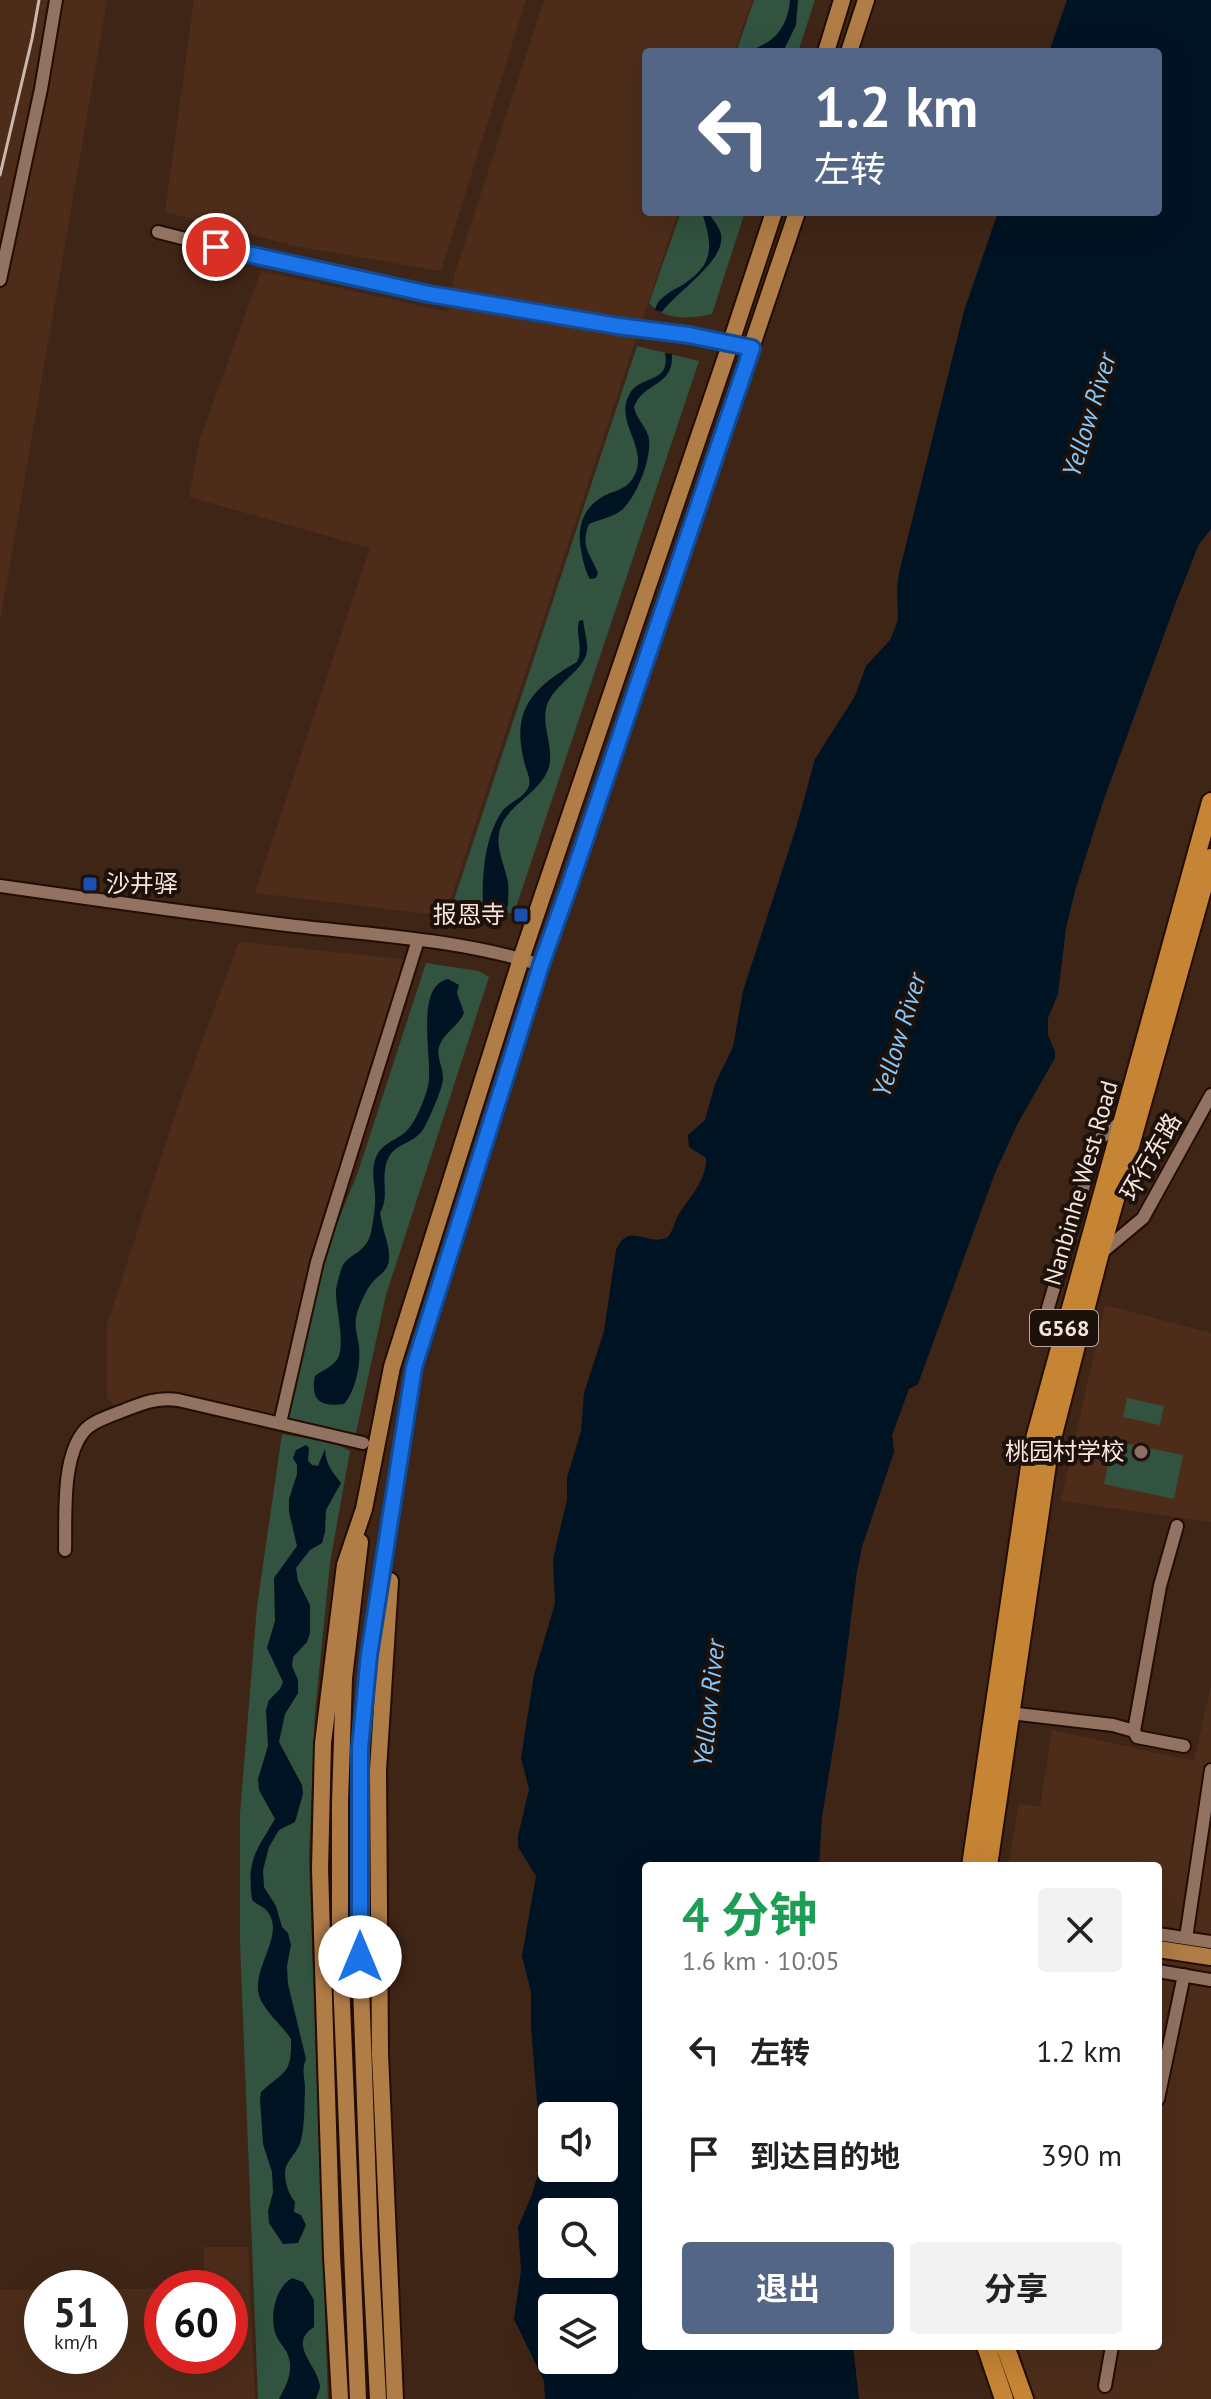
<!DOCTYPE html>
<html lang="zh">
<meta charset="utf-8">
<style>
body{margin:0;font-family:"PT Sans","Noto Sans SC",sans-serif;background:#f2f2f2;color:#222;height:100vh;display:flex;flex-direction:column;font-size:30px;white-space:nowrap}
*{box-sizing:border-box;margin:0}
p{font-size:26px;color:#767676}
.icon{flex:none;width:44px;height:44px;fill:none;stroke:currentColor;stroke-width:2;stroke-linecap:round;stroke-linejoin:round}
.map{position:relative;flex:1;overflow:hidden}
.drawer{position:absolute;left:642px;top:1862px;width:520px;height:488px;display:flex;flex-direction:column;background:#fff;border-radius:8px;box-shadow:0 8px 32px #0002}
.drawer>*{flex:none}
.banner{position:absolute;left:642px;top:48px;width:520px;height:168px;border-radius:8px;box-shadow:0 8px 32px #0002;background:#536685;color:#fff;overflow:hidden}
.fabs{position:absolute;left:538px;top:2102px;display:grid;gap:16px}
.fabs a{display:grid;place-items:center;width:80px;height:80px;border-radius:8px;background:#fff;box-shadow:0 8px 32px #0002;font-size:40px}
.speed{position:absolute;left:24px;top:2270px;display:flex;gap:16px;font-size:40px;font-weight:700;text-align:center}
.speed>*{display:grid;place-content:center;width:104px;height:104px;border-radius:50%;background:#fff;box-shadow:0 8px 32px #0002;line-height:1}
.speed small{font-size:20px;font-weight:400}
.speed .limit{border:12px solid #d22;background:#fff;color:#111}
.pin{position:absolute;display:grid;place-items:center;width:68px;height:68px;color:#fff;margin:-34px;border:4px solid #fff;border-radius:50%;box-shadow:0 2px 8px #0007}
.me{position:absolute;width:88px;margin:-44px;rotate:0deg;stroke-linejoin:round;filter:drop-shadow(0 0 6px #0008)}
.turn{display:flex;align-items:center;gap:28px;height:168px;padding:0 40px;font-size:36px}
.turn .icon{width:104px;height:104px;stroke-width:2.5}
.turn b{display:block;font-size:56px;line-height:68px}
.round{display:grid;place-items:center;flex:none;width:84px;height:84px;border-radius:8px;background:#f2f2f2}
.head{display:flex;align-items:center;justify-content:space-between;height:136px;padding:0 40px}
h1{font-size:48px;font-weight:700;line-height:60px;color:#1e9e55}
.primary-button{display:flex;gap:16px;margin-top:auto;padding:16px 40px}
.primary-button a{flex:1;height:92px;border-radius:8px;background:#536685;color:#fff;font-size:32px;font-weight:700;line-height:92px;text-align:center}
.primary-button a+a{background:#f2f2f2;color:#222}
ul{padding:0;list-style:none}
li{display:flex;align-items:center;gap:24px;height:104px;padding:0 40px}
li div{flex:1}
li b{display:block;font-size:30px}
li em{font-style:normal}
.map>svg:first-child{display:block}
.built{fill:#4d2d1a}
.green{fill:#31533f}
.water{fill:#001323;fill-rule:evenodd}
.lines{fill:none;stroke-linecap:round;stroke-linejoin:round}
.minor-casing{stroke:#240d02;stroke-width:16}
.major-casing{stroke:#240d02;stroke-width:20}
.highway-casing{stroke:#240d02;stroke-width:22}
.minor{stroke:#927362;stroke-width:12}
.major{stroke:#b17d47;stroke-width:16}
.highway{stroke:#c68435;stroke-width:18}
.rail{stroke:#ccb8ad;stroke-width:3}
.route-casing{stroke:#114b97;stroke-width:20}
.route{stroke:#1a73e8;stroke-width:14}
.transit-dot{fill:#1a4fb4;stroke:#1d110b;stroke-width:3}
.education-dot{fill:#8d6e63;stroke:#1d110b;stroke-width:3}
.labels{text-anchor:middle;stroke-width:8;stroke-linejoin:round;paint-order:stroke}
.shield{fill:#1d110b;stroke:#b6a69e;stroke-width:2}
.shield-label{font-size:22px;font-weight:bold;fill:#f8e6dd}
.poi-label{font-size:24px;fill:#f8e6dd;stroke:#1d110b;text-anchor:end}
.street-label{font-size:24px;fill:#f8e6dd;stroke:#1d110b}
.water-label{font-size:26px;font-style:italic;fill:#85c8fe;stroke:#1d110b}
</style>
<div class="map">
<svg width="1211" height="2399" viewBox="0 0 1211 2399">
<rect width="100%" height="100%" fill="#3f2516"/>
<g class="built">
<polygon points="0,0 107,0 0,622"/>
<polygon points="194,0 526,0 441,271 299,247 165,212"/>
<polygon points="544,0 752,0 734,52 646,52 646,212 678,212 445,916 255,893 370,548 189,497 199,442 261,271 448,312 455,273"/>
<polygon points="239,942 420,961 322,1260 287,1422 164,1393 120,1410 107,1398 107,1325 176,1112"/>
<polygon points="1105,1305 1211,1333 1211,1522 1061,1501"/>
<polygon points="1211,1687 1211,2399 1036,2399 1017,2346 1158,2346 1158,1866 1008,1866 1019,1803 1040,1807 1052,1730 1194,1761"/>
<polygon points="204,2247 248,2247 255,2399 0,2399 0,2290 42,2289 42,2356 110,2356 110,2289 162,2289 162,2356 230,2356 230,2288 203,2288"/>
</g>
<g class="green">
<polygon points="754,0 815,0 798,52 736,52"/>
<path d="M 681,212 L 745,212 L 712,314 C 690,319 665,321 649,303 Z"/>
<polygon points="637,346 699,361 514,913 450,912"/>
<polygon points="426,963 479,971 489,977 386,1295 355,1437 287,1422 322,1260 358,1172"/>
<polygon points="1127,1398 1164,1406 1160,1425 1123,1417"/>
<polygon points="282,1434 334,1443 350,1451 330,1563 315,1713 309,1857 328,2399 258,2399 240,1943 240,1814 257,1606"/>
<polygon points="1113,1441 1183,1455 1174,1499 1104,1484"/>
</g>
<g class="water">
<path d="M 790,0 L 798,0 L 796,25 L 783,52 L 749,52 C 755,48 762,46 768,42 C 782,33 789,16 790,0 Z"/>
<path d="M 1067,0 L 1211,0 L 1211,529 L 1199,544 L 1176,602 L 1103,802 L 1075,891 L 1066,928 L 1058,994 L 1048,1018 L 1048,1035 L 1055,1052 L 1055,1058 L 1018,1123 L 995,1173 L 918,1384 L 909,1389 L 892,1435 L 894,1452 L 862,1547 L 857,1571 L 839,1712 L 822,1817 L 819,1866 L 646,1866 L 646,2346 L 853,2346 L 859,2399 L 545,2399 L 544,2381 L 514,2319 L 521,2271 L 518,2227 L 531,2197 L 542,2162 L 531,2028 L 531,1992 L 522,1956 L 536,1876 L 518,1847 L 518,1836 L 529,1789 L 521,1758 L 534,1675 L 555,1603 L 553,1559 L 567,1500 L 567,1478 L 581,1431 L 584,1393 L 604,1331 L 616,1250 C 630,1220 646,1248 668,1237 C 674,1229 675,1220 680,1212 C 691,1196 707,1179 706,1158 L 689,1147 L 688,1135 L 705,1120 L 715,1084 L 733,1047 L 743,991 L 796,828 L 815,759 L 855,696 L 866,666 L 890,640 L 895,628 L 898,619 L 897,588 L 899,573 L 964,311 L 998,212 L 1158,212 L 1158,52 L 1049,52 ZM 604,2116 L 604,2168 L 552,2168 L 552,2116 ZM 604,2212 L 604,2264 L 552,2264 L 552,2212 ZM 604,2308 L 604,2360 L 552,2360 L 552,2308 Z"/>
<path d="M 702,212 L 708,212 C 712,219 719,226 721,234 C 727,260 676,292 662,312 L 655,310 C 657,302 660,300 666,295 C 673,289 681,287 688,281 C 716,261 711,242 702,212 Z"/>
<path d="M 665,353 L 672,354 C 674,387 644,381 634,407 C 636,418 644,424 648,435 C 654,454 637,496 623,509 C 614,517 600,519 589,524 C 580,547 590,553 598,573 L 596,578 L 590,579 C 585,571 583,560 581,550 C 576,525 585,504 608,494 C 621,489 630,487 636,472 C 646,445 615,421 629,395 C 639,374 671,385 665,353 Z"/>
<path d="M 583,620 C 584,630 588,641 587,651 C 585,670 554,684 547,705 C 540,727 557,751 547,772 C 536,796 503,807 499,834 C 496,849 505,866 508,882 C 509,890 508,898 508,906 C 500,914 493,911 483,908 C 482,876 484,840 501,813 C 508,802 523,799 528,788 C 532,781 527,772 525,765 C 510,710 532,688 577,662 C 584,647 575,635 579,621 Z"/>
<path d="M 448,979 L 459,985 L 457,993 L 464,1013 C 458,1027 443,1033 439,1047 C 436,1057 443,1067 443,1077 C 444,1086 429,1119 424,1128 C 412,1148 389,1140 385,1170 C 383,1182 387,1195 383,1206 C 381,1213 379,1211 381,1218 C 383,1232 390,1245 389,1259 C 388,1272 379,1274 372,1283 C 366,1290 361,1302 358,1310 C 353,1323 357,1333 359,1346 C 361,1364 356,1390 344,1404 C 321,1407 310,1401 315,1376 C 321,1371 330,1368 335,1362 C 348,1350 335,1308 336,1290 C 337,1283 340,1273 342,1267 C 348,1254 364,1254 370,1236 C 373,1226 376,1203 375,1194 C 374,1181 371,1170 376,1157 C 382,1144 392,1142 403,1134 C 414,1127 425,1099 428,1086 C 434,1061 413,987 448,979 Z"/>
<path d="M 306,1445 L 309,1448 L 308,1461 L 312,1465 L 318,1466 L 325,1449 C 326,1465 332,1471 341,1483 L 326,1510 L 325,1532 L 322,1543 L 310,1550 L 296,1568 L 298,1581 L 310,1605 L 310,1633 L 307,1642 L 293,1657 L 292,1666 L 298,1680 L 298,1693 L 285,1714 L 279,1742 L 302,1785 L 303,1794 L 295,1822 L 279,1830 L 269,1847 L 263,1870 L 264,1887 L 276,1906 L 282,1927 L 288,1933 L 291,1945 L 287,1966 L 288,1984 L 306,2059 C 301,2070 305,2078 305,2090 C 304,2106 305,2124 301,2140 C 298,2153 285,2161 285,2173 C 285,2183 289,2195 295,2202 L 294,2212 L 301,2215 L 306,2225 L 298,2243 L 283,2244 L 269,2223 L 268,2211 L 273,2192 L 272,2172 L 263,2144 L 260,2099 L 261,2092 C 285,2070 292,2074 291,2039 C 282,2025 266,2013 260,1998 C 249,1970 287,1935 267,1911 C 264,1907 256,1904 252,1900 C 247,1859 255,1853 275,1819 L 259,1790 L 258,1779 L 268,1746 L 266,1710 L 269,1700 L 280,1689 L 283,1682 L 267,1648 L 275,1621 L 274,1578 L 297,1546 L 289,1512 L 289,1499 L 297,1474 L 297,1465 L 293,1458 L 296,1450 Z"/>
<path d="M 292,2278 L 303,2282 L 314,2300 L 314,2327 C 287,2344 317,2364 320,2386 C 320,2389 317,2396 316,2399 L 279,2399 C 285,2387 291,2378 290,2363 C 288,2348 281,2347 276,2335 C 269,2318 275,2287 292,2278 Z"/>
</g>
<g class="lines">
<g class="minor-casing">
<g id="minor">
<polyline points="158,232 245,254 429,294 618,326 689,335 752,348"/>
<polyline points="0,280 41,89 56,0"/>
<path d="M 0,886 C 98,900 197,914 295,926 C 377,935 462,940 541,965"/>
<polyline points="1100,1254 1143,1218 1211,1095"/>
<polyline points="1048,1308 1097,1141 1122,1121"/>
<polyline points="280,1423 317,1262 418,940"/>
<path d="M 65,1550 C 66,1516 61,1455 86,1429 C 95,1420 113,1415 125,1410 C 143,1403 158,1397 178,1400 L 363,1443"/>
<polyline points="1010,1713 1113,1725 1134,1731 1160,1586 1177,1526"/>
<polyline points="1134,1731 1137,1737 1184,1746"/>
<polyline points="1158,1934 1211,1942"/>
<polyline points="1186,1938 1211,1770"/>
<polyline points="1158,1971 1211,1980"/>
<polyline points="1158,2099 1184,1975"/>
<polyline points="1105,2386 1112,2346"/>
</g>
</g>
<g class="major-casing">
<g id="major">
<polyline points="826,52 842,0"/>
<polyline points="849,52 866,0"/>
<polyline points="390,1581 378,1770 380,2054 395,2399"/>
<polyline points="1158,1949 1211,1957"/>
<polyline points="340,2399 332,2256 320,1869 323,1743 345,1565 364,1509 392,1367 521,959 730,345 774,212"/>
<polyline points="358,2399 340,1954 340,1802 344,1678 360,1542"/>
<polyline points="378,2399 370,2244 360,1957 360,1748 369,1655 414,1367 541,965 569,887 797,212"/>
</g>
</g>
<g class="highway-casing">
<g id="highway">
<polyline points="971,1866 1033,1446 1211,802"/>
<polyline points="988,1866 1049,1450 1099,1256 1211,858"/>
<polyline points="986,2346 1004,2399"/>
<polyline points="1005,2346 1024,2399"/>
</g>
</g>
<use href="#minor" class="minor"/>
<use href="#major" class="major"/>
<use href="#highway" class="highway"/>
<polyline class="rail" points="0,175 32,39 39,0"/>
</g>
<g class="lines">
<g class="route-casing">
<polyline id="route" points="216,247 429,294 618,326 689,335 752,348 569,887 541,965 414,1367 369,1655 360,1748 360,1957"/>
</g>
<use href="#route" class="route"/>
</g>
<g class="transit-dot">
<rect x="82" y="876" width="16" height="16" rx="4"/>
<rect x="513" y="907" width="16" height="16" rx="4"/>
</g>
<circle class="education-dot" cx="1141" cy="1452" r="8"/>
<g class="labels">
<rect class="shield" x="1030" y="1310" width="68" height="36" rx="6"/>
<g class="shield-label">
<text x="1064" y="1336">G568</text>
</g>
<g class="poi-label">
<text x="106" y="892" text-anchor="start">沙井驿</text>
<text x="505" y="923">报恩寺</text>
<text x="1125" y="1460">桃园村学校</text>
</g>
<g class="street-label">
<text transform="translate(1151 1157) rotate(-60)" y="8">环行东路</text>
<text transform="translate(1081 1183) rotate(-74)" y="8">Nanbinhe West Road</text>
</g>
<g class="water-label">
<text transform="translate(1089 415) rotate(-73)" y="9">Yellow River</text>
<text transform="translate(899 1035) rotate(-73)" y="9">Yellow River</text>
<text transform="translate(709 1703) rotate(-84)" y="9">Yellow River</text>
</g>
</g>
</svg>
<div class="fabs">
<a><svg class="icon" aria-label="sound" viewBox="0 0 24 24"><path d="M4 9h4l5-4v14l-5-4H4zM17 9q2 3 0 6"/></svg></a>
<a><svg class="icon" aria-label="search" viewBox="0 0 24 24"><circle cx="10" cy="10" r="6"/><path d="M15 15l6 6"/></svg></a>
<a><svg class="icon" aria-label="layers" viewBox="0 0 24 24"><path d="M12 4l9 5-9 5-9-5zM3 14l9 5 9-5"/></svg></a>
</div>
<div class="speed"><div>51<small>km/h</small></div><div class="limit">60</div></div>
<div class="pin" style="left:216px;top:247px;background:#d93025"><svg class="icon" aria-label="arrive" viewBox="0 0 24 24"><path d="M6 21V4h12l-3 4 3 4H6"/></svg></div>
<svg class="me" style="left:360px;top:1957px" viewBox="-20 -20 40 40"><circle r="19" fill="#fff"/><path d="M0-13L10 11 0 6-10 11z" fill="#1a73e8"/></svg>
<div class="banner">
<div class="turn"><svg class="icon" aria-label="left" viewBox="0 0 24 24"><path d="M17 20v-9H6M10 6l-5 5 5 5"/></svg><div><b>1.2 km</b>左转</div></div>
</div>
<section class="drawer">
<div class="head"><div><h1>4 分钟</h1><p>1.6 km · 10:05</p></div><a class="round"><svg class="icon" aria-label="close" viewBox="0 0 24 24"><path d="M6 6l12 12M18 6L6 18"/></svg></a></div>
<ul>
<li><svg class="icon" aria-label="left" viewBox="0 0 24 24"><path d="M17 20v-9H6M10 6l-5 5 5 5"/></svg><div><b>左转</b></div><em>1.2 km</em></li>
<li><svg class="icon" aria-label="arrive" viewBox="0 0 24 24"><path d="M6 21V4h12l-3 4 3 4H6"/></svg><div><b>到达目的地</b></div><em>390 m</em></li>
</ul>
<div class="primary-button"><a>退出</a><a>分享</a></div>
</section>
</div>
